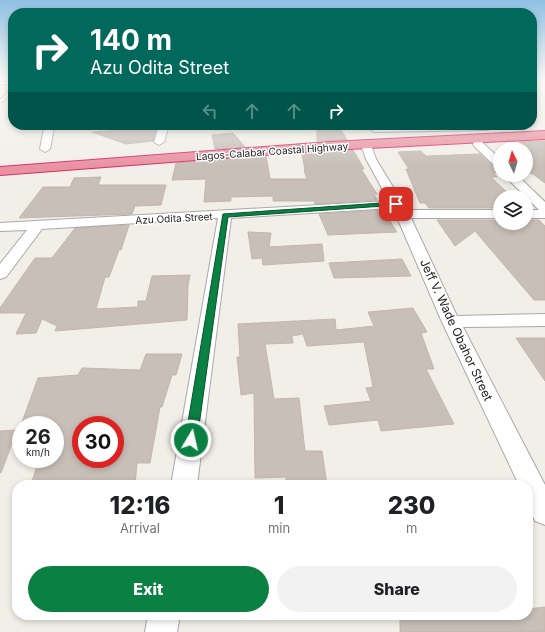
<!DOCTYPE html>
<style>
body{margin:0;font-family:Inter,sans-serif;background:#f2f2f2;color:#202124;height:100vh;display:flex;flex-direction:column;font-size:15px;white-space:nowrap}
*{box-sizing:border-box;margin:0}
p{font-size:13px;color:#757577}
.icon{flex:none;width:22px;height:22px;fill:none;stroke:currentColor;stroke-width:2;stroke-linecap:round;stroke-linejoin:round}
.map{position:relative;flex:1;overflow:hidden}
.drawer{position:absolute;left:12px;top:480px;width:521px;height:140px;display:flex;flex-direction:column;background:#fff;border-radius:16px;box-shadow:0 2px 6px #0003}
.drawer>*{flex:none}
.banner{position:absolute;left:8px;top:8px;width:529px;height:122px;border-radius:16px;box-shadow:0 2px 6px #0003;background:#00695c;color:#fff;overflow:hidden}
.needle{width:26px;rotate:355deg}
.buttons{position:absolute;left:493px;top:142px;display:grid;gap:8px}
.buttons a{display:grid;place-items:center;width:40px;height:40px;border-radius:50%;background:#fff;box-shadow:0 2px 6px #0003;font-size:20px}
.speed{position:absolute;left:12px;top:416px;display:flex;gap:8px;font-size:20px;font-weight:700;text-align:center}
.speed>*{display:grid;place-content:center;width:52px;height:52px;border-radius:50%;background:#fff;box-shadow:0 2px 6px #0003;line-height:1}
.speed small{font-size:10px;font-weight:400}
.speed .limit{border:6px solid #d22;background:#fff;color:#111}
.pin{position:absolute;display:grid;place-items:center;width:34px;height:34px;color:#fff;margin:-17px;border-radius:8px;box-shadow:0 2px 6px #0006}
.me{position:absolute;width:44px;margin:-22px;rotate:9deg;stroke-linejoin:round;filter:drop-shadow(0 0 3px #0008)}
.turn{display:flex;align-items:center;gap:14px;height:84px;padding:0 16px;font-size:18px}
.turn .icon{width:52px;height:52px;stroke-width:2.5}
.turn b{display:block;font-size:28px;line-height:34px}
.lanes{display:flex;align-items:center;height:38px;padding:0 16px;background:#0003;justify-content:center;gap:20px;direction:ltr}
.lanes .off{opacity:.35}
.eta{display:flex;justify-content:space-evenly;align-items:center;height:68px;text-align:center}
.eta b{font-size:24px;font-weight:800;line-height:28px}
.cta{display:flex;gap:8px;margin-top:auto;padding:8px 16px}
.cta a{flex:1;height:46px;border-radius:24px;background:#0b8043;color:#fff;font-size:16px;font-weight:800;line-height:46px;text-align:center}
.cta a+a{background:#f2f2f2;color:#202124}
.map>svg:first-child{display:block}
.building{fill:#c7bfb8;stroke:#c4b6ab;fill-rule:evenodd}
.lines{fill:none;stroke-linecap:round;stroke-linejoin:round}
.lane-casing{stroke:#a9a9a9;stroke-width:2}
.street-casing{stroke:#a9a9a9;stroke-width:2}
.highway-casing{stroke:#dc2a67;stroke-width:2}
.lane{fill:#fff;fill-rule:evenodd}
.street{fill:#fff;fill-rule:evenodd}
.highway{fill:#e892a2;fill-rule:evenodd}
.route{fill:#0b8043;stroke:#07532c}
.labels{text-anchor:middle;stroke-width:3;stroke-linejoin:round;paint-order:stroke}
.far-street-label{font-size:10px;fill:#222;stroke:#fff}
.street-label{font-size:12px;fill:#222;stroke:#fff}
</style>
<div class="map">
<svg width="545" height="632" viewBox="0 0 545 632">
<rect width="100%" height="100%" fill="#f2efe9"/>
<g class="building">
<polygon points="317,125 338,125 347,140 317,141"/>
<polygon points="156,128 153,141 126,144 92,132"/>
<polygon points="233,133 245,147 215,149 212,135"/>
<polygon points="545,141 545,183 533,174 526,172 526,149 509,149 505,146 523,145 519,142"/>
<polygon points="353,150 364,169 361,169 377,194 374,194 377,200 315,204 314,201 273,201 273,196 231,197 231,201 204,202 206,179 172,180 176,163 266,156 270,179 307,179 304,170 305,170 302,154"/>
<polygon points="421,151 426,156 480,154 495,168 500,169 500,173 493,173 497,177 491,177 512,197 500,197 500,208 429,208 425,203 420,203 406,169 409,169 398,152"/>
<polygon points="101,177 98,185 166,185 161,205 135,206 132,214 19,218 43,187 70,187 74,178"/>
<polygon points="383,210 397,232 328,235 319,214"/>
<polygon points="437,220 500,220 500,223 526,223 526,220 539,220 545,226 545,300 534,300 475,231 455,246"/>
<polygon points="129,225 121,250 119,250 109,277 105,277 96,309 138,307 138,301 146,301 152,276 190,275 188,286 187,320 55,331 57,326 42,319 36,333 16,334 26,313 0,313 0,308 35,258 52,258 75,228"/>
<polygon points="248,232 271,233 269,247 322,244 324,261 263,265 262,258 252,259"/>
<polygon points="402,259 411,276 334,278 329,263"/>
<polygon points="413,308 427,332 421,333 434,369 426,369 454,424 381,431 378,420 329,425 324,406 371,401 366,388 373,387 364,342 307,346 303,334 292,336 293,343 265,344 274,399 299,398 305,451 322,451 327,485 286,485 286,477 255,478 254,393 241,395 237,357 240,357 238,324 335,319 336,330 374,326 368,312"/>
<polygon points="516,338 545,338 545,381"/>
<path d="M 146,354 L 182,354 L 176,375 L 172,375 L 162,407 L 160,407 L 150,463 L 137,463 L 135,485 L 31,485 L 39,459 L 55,459 L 55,425 L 21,425 L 38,378 L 78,375 L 82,368 L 140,370 ZM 81,425 L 115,425 L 115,459 L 81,459 Z"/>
<polygon points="17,430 1,473 0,472 0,431"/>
<polygon points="545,607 545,632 400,632 400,620 479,615 528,615 528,609"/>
</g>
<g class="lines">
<g class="lane-casing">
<g id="lane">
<rect x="0" y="82" width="13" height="2"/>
<polygon points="12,89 13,89 13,92 2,102 0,102 0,100"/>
</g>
</g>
<g class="street-casing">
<g id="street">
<polygon points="46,125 56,125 54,128 50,149 45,152 40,149 44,128"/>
<polygon points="159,125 169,125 164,142 159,145 154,142"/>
<polygon points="368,125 491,125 493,127 488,130 375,132 372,131"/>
<polygon points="478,141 482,142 500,159 500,168 496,167 474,146 473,144 474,142"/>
<polygon points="367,145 372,148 376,159 407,210 500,210 500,218 411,218 457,316 545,314 545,326 463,327 545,485 545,525 535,521 528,505 528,485 519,485 442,322 393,208 231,218 197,485 171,485 218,218 42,229 6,277 0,279 0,264 27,230 0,231 0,223 389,201 366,159 362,148"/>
<polygon points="504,175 517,175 545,202 545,218 526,218 526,210 539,210"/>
<polygon points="148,615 180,615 177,632 145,632"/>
</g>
</g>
<g class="highway-casing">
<polygon id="highway" points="545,131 545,139 330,150 0,175 0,167 330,142"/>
</g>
<use href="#lane" class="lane"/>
<use href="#street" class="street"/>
<use href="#highway" class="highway"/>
</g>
<linearGradient id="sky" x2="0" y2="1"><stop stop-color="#8fc0e4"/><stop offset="0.47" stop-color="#f9f8f5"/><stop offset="1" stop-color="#f9f8f5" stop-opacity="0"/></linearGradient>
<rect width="545" height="167" fill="url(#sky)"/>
<polygon class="route" points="396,202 399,204 398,205 228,217 197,440 195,443 191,445 186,443 185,440 223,214"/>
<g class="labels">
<g class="far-street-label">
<text transform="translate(272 151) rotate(-4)" y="4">Lagos-Calabar Coastal Highway</text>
<text transform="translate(174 218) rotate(-3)" y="4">Azu Odita Street</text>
</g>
<g class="street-label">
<text transform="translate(456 330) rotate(65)" y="4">Jeff V. Wade Obahor Street</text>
</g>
</g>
</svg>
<div class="buttons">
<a><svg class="needle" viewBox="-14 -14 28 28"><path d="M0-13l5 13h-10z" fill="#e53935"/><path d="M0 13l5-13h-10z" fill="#757577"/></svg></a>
<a><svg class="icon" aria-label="layers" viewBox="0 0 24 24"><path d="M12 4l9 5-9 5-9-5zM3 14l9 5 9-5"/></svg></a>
</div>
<div class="speed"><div>26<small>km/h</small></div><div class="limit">30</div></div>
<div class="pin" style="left:396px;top:204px;background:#d93025"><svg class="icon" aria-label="arrive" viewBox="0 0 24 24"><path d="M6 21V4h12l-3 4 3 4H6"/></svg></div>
<svg class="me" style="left:191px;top:440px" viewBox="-20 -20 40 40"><circle r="17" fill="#0b8043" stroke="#fff" stroke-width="3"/><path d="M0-11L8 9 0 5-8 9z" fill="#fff"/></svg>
<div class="banner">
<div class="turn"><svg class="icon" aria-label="right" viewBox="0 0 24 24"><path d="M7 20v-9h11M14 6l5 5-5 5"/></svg><div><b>140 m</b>Azu Odita Street</div></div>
<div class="lanes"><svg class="icon off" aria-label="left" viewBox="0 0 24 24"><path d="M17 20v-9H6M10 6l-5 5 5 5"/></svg><svg class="icon off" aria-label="ahead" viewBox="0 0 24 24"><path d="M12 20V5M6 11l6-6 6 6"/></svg><svg class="icon off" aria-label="ahead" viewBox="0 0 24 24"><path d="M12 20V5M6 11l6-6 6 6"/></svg><svg class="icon" aria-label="right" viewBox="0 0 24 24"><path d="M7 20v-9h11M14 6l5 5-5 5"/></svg></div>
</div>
<section class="drawer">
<div class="eta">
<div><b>12:16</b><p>Arrival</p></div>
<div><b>1</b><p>min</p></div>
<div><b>230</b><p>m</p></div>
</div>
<div class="cta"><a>Exit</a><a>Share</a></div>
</section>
</div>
